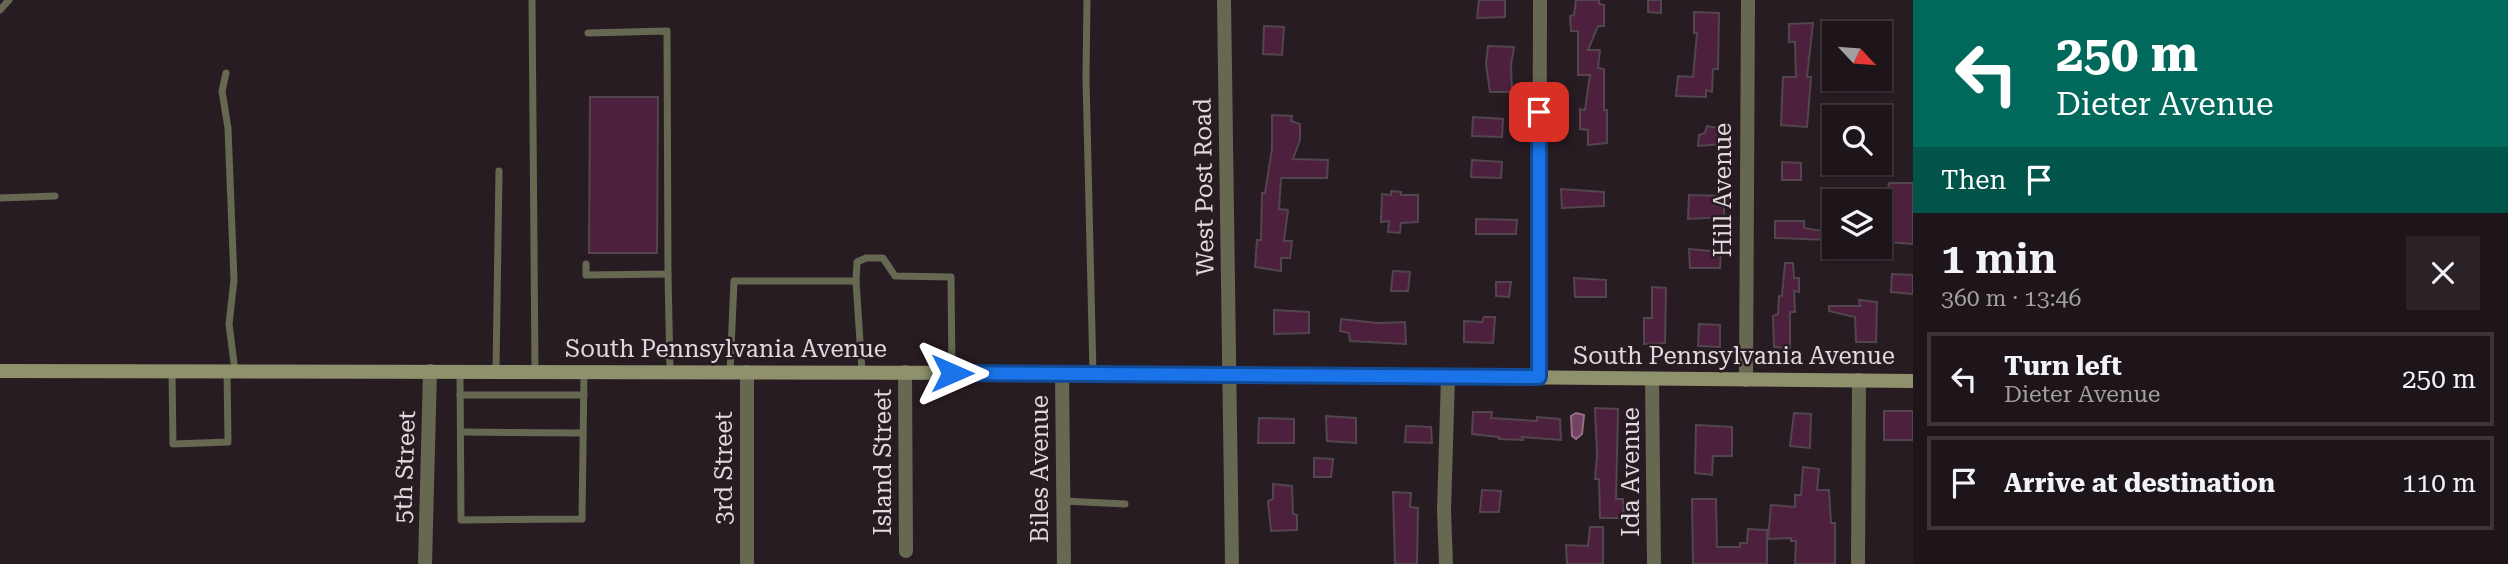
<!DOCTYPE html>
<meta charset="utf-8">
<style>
body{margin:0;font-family:"Roboto Serif",serif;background:#2b2227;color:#f1f3f6;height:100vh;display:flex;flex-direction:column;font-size:26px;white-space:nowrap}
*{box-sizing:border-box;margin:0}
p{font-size:23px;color:#a19fa2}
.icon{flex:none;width:38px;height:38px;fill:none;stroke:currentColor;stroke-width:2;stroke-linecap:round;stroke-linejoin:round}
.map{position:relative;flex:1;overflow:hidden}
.side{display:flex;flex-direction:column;background:#1e151a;width:595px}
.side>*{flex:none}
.banner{background:#00695c;color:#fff;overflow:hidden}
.needle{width:46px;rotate:116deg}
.tools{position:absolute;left:1822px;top:21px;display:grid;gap:14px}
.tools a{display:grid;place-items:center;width:70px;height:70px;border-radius:0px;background:#1e151a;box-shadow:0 2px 5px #0004,0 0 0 2px #3c3439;font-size:35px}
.pin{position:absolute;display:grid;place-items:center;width:60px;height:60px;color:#fff;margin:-30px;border-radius:14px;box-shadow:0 4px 10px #0006}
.me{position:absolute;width:77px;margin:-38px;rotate:90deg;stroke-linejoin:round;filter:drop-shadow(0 0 5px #0008)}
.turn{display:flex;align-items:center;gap:24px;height:147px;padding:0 28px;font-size:32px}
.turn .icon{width:91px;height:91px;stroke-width:2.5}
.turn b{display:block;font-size:49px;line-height:60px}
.then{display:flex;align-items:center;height:66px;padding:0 28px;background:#0003;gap:14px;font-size:26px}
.round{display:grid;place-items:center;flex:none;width:74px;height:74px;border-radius:0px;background:#2b2227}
.head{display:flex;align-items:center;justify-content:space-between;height:119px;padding:0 28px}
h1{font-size:42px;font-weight:600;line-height:52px}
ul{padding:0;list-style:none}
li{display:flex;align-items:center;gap:21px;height:94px;margin:0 14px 10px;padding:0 14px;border:4px solid #3c3439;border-radius:0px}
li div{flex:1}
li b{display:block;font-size:26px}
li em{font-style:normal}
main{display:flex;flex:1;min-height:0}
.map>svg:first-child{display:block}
.water{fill:#744361;stroke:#957086;stroke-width:2}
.building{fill:#4d203d;stroke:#53454d;stroke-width:2}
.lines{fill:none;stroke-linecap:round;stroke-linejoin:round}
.service{stroke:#666851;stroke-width:7}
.minor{stroke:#666851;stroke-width:14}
.secondary{stroke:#8e916c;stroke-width:14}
.route-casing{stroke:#114b97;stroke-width:18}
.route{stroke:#1a73e8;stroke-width:12}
.labels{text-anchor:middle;stroke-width:5;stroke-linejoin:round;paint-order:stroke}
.street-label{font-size:24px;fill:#e2d9de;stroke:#281c23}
</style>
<main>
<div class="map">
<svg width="1913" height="564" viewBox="0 0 1913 564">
<rect width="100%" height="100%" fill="#281c23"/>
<polygon class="water" points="1576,413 1584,415 1582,434 1576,439 1572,436 1571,416"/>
<g class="building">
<polygon points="1479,0 1505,0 1505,17 1477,18"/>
<polygon points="1576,0 1599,0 1599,4 1604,5 1604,26 1598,26 1588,50 1600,50 1598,68 1604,69 1604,110 1607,110 1607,143 1588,145 1588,130 1580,129 1580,109 1585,110 1590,75 1578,75 1578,31 1571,31 1570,16 1574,15"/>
<polygon points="1648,0 1661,0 1661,13 1648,12"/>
<polygon points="1694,12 1719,13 1718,69 1713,69 1712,92 1706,90 1706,97 1676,96 1678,76 1693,77 1697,33 1694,33"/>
<polygon points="1813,23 1807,77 1811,77 1807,127 1781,125 1783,77 1796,77 1795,42 1789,42 1789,24"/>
<polygon points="1264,26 1284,27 1282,55 1263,54"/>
<polygon points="1488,46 1514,47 1511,65 1512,92 1490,92 1486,64"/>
<polygon points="590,97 658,97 657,253 589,253"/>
<polygon points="1272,115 1292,116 1291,121 1300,124 1300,140 1293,159 1328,160 1327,178 1281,178 1279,209 1288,210 1284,241 1292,241 1290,258 1281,258 1281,271 1255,267 1257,240 1261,240 1262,193 1265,193 1272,149"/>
<polygon points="1473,117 1503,119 1502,137 1472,136"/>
<polygon points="1707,126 1718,128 1718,132 1723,133 1722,144 1698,146 1699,135 1705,133"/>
<polygon points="1472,160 1502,162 1501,178 1471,177"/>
<polygon points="1782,162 1801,163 1801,180 1782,180"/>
<polygon points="1889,183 1913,183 1913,244 1887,242 1883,211 1880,211 1880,198 1887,198"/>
<polygon points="1561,189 1604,192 1604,206 1562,208"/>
<polygon points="1391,191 1401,192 1401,195 1418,195 1418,222 1401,223 1400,233 1388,232 1389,221 1381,222 1382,194 1391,195"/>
<polygon points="1689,195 1724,196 1724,217 1688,219"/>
<polygon points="1476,219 1517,220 1516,234 1476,234"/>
<polygon points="1775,221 1804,221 1804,228 1828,232 1827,240 1775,238"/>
<polygon points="1689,249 1721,252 1720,268 1690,268"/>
<polygon points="1785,263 1793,263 1794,278 1799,278 1799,292 1794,291 1795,312 1790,312 1790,348 1774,347 1773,316 1778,314 1779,296 1782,296"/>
<polygon points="1393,271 1410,272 1408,291 1391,291"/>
<polygon points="1892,274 1913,275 1913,294 1891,292"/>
<polygon points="1574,278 1606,280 1606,297 1575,297"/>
<polygon points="1496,282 1511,282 1509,297 1496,296"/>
<polygon points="1652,287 1666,288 1665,343 1644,344 1644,318 1652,318"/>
<polygon points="1859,300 1877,302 1876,342 1856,342 1855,317 1829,311 1829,306 1860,306"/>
<polygon points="1274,310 1309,312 1309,333 1274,334"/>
<polygon points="1484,317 1495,317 1493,343 1464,342 1464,321 1482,322"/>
<polygon points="1341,319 1377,323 1405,322 1406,344 1350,341 1349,333 1340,331"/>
<polygon points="1699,324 1720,325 1720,347 1698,346"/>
<polygon points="1595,408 1618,409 1616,499 1623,499 1624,518 1600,518 1599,479 1595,479 1597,455"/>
<rect x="1884" y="411" width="29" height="29"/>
<polygon points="1473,412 1492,412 1491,418 1537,421 1537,417 1560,419 1561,440 1522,437 1523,440 1499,439 1499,437 1472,434"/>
<polygon points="1794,413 1811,414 1810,448 1790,446"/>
<polygon points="1326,416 1356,418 1356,443 1327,441"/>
<polygon points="1259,418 1294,419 1294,443 1258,443"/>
<polygon points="1696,425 1732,427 1732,456 1713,456 1712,475 1695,473"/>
<polygon points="1406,426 1431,427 1432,443 1405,442"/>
<polygon points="1314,458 1333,459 1331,477 1314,477"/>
<polygon points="1803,467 1819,469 1817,490 1829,490 1831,523 1835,523 1835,564 1795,564 1796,541 1791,541 1791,538 1768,539 1771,505 1795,507 1795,495 1801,495"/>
<polygon points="1273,484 1292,486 1293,514 1297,515 1297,530 1271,531 1268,501 1273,499"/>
<polygon points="1482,490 1501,491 1499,512 1480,512"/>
<polygon points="1393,492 1411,493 1410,507 1418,508 1417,564 1395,564"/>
<polygon points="1692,499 1716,499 1717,547 1740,547 1740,543 1747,543 1748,529 1767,530 1767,564 1693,564"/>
<polygon points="1590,527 1603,527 1603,564 1567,564 1566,545 1588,546"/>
</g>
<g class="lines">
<g class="service">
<polyline points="532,0 535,371"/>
<polyline points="1087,0 1086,78 1093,374"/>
<polyline points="0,10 9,0"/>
<polyline points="226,73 222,91 228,128 234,280 229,324 235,371"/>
<polyline points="0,198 55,196"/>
<polyline points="586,264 586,275 668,274 667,31 588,33"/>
<polyline points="668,274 670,371"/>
<polyline points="856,281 857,262 866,258 883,258 895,276 951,277 952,373"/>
<polyline points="460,371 461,520 582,519 584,372"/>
<polyline points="496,371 499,171"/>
<polyline points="172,372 173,444 228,442 227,371"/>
<polyline points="730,372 734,281 856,281 862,372"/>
<polyline points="460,395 584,395"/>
<polyline points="461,432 583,433"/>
<polyline points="1063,501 1125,504"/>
</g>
<g class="minor">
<polyline points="1224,0 1232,564"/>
<polyline points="905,372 906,551"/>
<polyline points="1062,373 1064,564"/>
<polyline points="1539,377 1540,0"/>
<polyline points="1652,379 1654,564"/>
<polyline points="1746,380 1748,0"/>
<polyline points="425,564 430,371"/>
<polyline points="747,564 747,372"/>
<polyline points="1446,564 1444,511 1448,376"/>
<polyline points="1858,564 1859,380"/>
</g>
<polyline class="secondary" points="0,371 1062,373 1913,381"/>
</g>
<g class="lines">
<g class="route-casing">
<polyline id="route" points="952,373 1539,377 1539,112"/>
</g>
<use href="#route" class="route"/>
</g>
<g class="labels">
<g class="street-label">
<text transform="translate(1204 187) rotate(-91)" y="8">West Post Road</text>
<text transform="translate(1723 190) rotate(-90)" y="8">Hill Avenue</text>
<text x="726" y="357">South Pennsylvania Avenue</text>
<text x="1734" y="364">South Pennsylvania Avenue</text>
<text transform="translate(883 462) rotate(-90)" y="8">Island Street</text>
<text transform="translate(405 467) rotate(-88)" y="8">5th Street</text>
<text transform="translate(724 468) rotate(-90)" y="8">3rd Street</text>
<text transform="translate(1040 469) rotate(-90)" y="8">Biles Avenue</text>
<text transform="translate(1631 472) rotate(-90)" y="8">Ida Avenue</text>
</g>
</g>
</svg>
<div class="tools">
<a><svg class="needle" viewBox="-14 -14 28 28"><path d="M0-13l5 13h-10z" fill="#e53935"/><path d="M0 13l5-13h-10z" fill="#a19fa2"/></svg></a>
<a><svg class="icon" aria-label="search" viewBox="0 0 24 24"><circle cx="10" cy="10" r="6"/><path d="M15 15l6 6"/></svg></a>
<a><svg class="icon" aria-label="layers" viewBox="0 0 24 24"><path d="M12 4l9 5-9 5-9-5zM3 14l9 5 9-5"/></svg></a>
</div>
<div class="pin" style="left:1539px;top:112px;background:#d93025"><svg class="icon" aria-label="arrive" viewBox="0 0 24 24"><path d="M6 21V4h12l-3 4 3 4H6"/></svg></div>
<svg class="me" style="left:952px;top:373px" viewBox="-20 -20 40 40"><path d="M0-17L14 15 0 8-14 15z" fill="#1a73e8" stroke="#fff" stroke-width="4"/></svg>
</div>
<section class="side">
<div class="banner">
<div class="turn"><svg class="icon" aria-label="left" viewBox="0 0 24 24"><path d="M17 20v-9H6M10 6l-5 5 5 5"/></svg><div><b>250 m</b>Dieter Avenue</div></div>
<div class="then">Then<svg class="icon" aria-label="arrive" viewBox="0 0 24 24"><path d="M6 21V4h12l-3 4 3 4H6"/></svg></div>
</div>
<div class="head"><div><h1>1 min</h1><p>360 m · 13:46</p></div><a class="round"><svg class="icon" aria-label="close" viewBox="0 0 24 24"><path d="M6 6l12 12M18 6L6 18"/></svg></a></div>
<ul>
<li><svg class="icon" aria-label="left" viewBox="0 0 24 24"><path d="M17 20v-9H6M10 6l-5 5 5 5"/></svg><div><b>Turn left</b><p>Dieter Avenue</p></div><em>250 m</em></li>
<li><svg class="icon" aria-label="arrive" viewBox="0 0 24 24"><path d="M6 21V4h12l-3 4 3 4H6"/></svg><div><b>Arrive at destination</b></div><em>110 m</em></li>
</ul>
</section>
</main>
